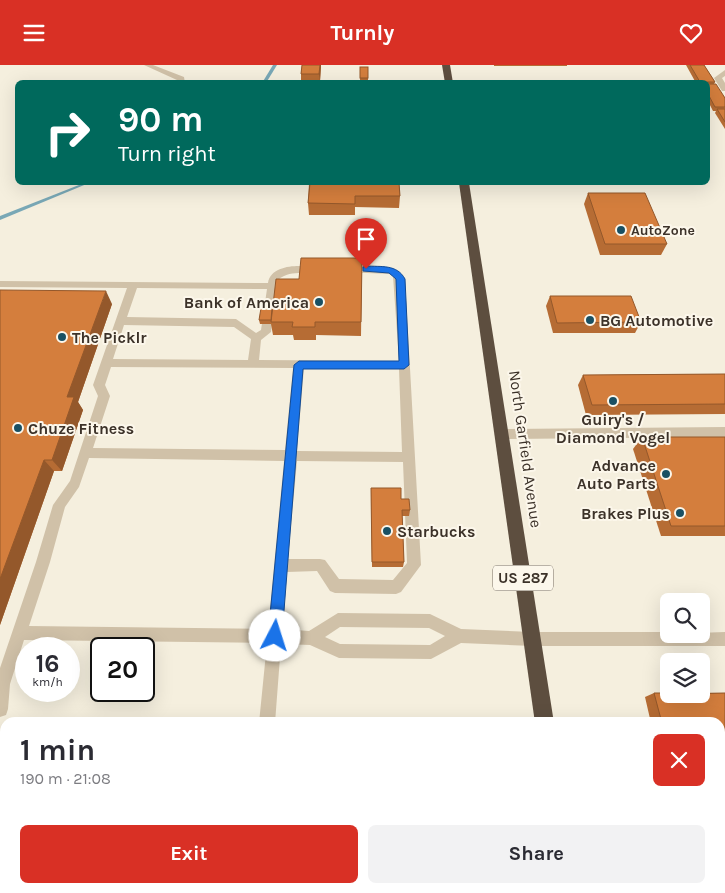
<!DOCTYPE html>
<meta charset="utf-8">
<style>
body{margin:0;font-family:Karla,sans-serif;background:#f2f2f3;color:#2b2b33;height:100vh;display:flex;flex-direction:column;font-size:19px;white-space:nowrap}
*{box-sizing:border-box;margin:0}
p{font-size:16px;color:#7c7c81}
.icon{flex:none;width:28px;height:28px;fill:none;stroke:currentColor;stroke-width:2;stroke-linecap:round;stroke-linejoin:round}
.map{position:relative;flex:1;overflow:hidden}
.side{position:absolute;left:0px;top:652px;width:725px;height:176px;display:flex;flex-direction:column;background:#fff;border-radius:15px 15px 0 0;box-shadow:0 5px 20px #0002}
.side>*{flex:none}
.top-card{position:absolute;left:15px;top:15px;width:695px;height:105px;border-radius:8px;box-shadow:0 5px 20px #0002;background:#00695c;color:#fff;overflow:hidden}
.controls{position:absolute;left:660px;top:528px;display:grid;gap:10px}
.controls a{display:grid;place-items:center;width:50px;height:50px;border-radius:8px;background:#fff;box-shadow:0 5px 20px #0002;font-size:25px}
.speed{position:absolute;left:15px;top:572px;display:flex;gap:10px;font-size:25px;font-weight:700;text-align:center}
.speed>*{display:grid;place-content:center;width:65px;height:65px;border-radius:50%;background:#fff;box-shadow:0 5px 20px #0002;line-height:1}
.speed small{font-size:12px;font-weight:400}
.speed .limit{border:2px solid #111;border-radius:8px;background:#fff;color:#111}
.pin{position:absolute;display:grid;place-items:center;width:42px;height:42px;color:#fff;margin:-51px -21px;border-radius:50% 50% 50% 0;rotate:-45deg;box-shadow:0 0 5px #0007}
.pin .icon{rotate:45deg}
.me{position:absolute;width:55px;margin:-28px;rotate:5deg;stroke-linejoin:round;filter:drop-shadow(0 0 4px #0008)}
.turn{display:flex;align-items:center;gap:18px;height:105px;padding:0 20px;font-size:22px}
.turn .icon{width:65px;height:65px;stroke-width:2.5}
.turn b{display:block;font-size:35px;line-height:42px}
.round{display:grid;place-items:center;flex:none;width:52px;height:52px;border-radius:8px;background:#f2f2f3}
.overview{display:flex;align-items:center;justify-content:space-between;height:85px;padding:0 20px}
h1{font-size:30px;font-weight:700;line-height:38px}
.cta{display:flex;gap:10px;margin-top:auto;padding:10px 20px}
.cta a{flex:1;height:58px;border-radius:8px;background:#d93025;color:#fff;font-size:20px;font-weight:700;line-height:58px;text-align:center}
.cta a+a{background:#f2f2f3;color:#2b2b33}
header{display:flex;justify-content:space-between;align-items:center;height:65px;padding:0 20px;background:#d93025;color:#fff;font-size:22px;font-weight:700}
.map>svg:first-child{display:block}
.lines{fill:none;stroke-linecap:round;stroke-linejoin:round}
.stream{fill:#79a8b6;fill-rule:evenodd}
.minor{fill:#d0c1a8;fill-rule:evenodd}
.highway{fill:#5d4e3f;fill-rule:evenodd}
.wall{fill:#b66c34}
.shaded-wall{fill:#94582b}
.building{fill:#d47e3d;stroke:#94582b}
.route{fill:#1a73e8;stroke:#114b97}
.poi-dot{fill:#195063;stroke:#fcf7eb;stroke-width:2}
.labels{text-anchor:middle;stroke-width:4;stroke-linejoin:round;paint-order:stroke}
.far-poi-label{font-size:14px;font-weight:bold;fill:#3c3229;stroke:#fcf7eb;text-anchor:start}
.shield{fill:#fcf7eb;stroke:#766d63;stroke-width:1}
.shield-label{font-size:15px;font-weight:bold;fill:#3c3229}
.poi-label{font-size:16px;font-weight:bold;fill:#3c3229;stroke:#fcf7eb;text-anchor:start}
.street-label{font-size:16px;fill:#3c3229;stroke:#fcf7eb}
</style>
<header><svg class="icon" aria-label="menu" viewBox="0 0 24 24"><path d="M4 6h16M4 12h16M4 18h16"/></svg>Turnly<svg class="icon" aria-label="heart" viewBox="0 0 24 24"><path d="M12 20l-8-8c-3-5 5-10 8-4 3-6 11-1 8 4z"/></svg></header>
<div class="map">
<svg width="725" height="828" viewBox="0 0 725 828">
<rect width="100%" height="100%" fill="#f5efde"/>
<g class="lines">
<g class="stream">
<polygon points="273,0 277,0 266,18 262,18"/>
<polygon points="84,118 89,118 0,155 0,151"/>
</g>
<g class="minor">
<polygon points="144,0 153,0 184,12 185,18 177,18 177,15"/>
<polygon points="725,5 725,11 722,13 725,18 725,26 722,26 714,13"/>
<path d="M 299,201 L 317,201 L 322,204 C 312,213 292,202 278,215 L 271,267 L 261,275 L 259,295 L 399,296 L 393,211 L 389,209 L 345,207 L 340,204 L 345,201 C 364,202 394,196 405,214 L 421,500 L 401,527 L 396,529 L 335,528 L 330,526 L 317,506 L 287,507 L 283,564 L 309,566 L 338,548 L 430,549 L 461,564 L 532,567 L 669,567 L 669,569 L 725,567 L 725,581 L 532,581 L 461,578 L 431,594 L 339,593 L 310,580 L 281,579 L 275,658 L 259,658 L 267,578 L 24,575 L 10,619 L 8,644 L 6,650 L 0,652 L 0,603 L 36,497 L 53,440 L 70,416 L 98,331 L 93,320 L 127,223 L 0,222 L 0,216 L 268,218 C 270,204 287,201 299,201 ZM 137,223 L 267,224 L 261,265 L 256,268 L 236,254 L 127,252 ZM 124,260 L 234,262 L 251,274 L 248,295 L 113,294 ZM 111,302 L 293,303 L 285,385 L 93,383 L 110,331 L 105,320 ZM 304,303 L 399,304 L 402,387 L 297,386 ZM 89,393 L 284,396 L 268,564 L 29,561 L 50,497 L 65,442 L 79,422 ZM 297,396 L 403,397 L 407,498 L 393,515 L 339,514 L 325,495 L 320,494 L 288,494 ZM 340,562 L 429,563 L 445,571 L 430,580 L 340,579 L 325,572 Z"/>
<polygon points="725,362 725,372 502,374 498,372 496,369 498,366 502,364"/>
<rect x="244" y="824" width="18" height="4"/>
</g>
<g class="highway">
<polygon points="442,0 450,0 453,18 445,18"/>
<polygon points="459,118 469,118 554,658 535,658"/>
<polygon points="559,824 581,824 582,828 560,828"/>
</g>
</g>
<g class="wall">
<polygon points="302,0 321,0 320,16 301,16 301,9"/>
<rect x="494" y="0" width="73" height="1"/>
<polygon points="686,0 704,0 715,17 714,19 725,33 725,64 715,48 716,46 713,46 708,36 708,18 696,18"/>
<rect x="360" y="2" width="8" height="15"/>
<polygon points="245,118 399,118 400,131 399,143 355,142 355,150 309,150 308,138 309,118"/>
<polygon points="588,128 667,179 661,190 600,190 584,139"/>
<polygon points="362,193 361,271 316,270 316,275 294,275 293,270 273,270 271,259 260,259 259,255 272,243 299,214"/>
<polygon points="0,225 112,239 78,337 83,345 62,406 54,406 0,560"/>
<polygon points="550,231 641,257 635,268 553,268 546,241"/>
<polygon points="725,309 725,349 586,350 578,320 583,310"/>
<polygon points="642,372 725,372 725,471 661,471 633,384"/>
<polygon points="371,423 401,434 410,445 409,451 402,451 404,497 403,502 372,502"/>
<polygon points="654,628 725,628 725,700 720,700 720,658 651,658 645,632"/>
</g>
<g class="shaded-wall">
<polygon points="320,0 321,0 320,16 319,9"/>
<polygon points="106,226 112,239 78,337 83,345 62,406 52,395 67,332"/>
<polygon points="44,395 54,406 0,560 0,514"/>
</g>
<g class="building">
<polygon points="302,0 320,0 319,9 301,9"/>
<polygon points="690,0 704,0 715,17 700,17"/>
<rect x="360" y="2" width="8" height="11"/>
<polygon points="708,19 716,19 725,33 725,42 715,42 708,29"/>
<polygon points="717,44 725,44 725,57"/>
<polygon points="310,118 399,118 400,131 355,131 355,139 308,138"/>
<polygon points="588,128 645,128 667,179 605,179"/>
<polygon points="301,193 362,193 361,257 315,257 315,262 292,262 293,257 271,257 276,214 299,214"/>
<polygon points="0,225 106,226 67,332 74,332 52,395 44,395 0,514"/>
<polygon points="550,231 631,231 641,257 557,258"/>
<polygon points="261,243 272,243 271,255 259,255"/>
<polygon points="725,309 725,339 592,340 583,310"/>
<polygon points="642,372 725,372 725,461 671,461"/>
<polygon points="371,423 401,423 401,434 409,434 410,445 402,445 404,497 372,497"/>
<polygon points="654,628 669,628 669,629 725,628 725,698 720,698 720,658 662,658"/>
<rect x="312" y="824" width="120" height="4"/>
</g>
<path class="route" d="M 366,201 C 381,202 397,199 405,214 L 409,300 L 404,304 L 303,304 L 282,571 L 280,576 L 275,578 L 270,576 L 268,571 L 294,300 L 299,296 L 399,296 L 396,214 L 389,208 L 363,206 L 363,202 Z"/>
<g class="poi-dot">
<circle cx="621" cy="165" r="5"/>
<circle cx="319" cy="237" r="5"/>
<circle cx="590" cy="255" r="5"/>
<circle cx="62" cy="272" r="5"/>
<circle cx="613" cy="336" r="5"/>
<circle cx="18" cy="363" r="5"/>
<circle cx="666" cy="409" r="5"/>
<circle cx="680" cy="448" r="5"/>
<circle cx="387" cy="466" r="5"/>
</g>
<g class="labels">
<g class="far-poi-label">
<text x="631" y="170">AutoZone</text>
</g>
<rect class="shield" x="493" y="500.5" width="60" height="25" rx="4"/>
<g class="shield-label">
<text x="523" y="518">US 287</text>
</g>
<g class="poi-label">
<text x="309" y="243" text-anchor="end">Bank of America</text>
<text x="600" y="261">BG Automotive</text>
<text x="72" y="278">The Picklr</text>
<text x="613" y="360" text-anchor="middle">Guiry's /<tspan x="613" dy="18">Diamond Vogel</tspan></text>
<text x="28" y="369">Chuze Fitness</text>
<text x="656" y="406" text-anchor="end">Advance<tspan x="656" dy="18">Auto Parts</tspan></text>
<text x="670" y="454" text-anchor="end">Brakes Plus</text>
<text x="397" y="472">Starbucks</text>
</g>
<g class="street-label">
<text transform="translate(526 384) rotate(82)" y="6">North Garfield Avenue</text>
</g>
</g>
</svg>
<div class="controls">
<a><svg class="icon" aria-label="search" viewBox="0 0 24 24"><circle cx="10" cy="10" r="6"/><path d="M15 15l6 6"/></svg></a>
<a><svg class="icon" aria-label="layers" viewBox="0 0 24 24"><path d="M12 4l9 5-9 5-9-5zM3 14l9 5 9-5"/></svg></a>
</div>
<div class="speed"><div>16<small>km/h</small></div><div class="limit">20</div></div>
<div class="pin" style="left:366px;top:204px;background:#d93025"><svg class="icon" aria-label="arrive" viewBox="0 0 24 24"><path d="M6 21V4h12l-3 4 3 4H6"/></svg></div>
<svg class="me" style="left:275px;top:571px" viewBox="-20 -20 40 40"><circle r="19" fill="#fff"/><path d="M0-13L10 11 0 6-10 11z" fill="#1a73e8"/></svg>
<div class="top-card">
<div class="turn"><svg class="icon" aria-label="right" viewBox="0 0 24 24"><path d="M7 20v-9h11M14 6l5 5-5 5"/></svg><div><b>90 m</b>Turn right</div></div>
</div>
<section class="side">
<div class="overview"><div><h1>1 min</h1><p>190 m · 21:08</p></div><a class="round" style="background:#d93025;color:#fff"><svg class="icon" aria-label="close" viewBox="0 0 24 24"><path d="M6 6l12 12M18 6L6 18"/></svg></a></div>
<div class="cta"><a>Exit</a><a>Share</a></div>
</section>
</div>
